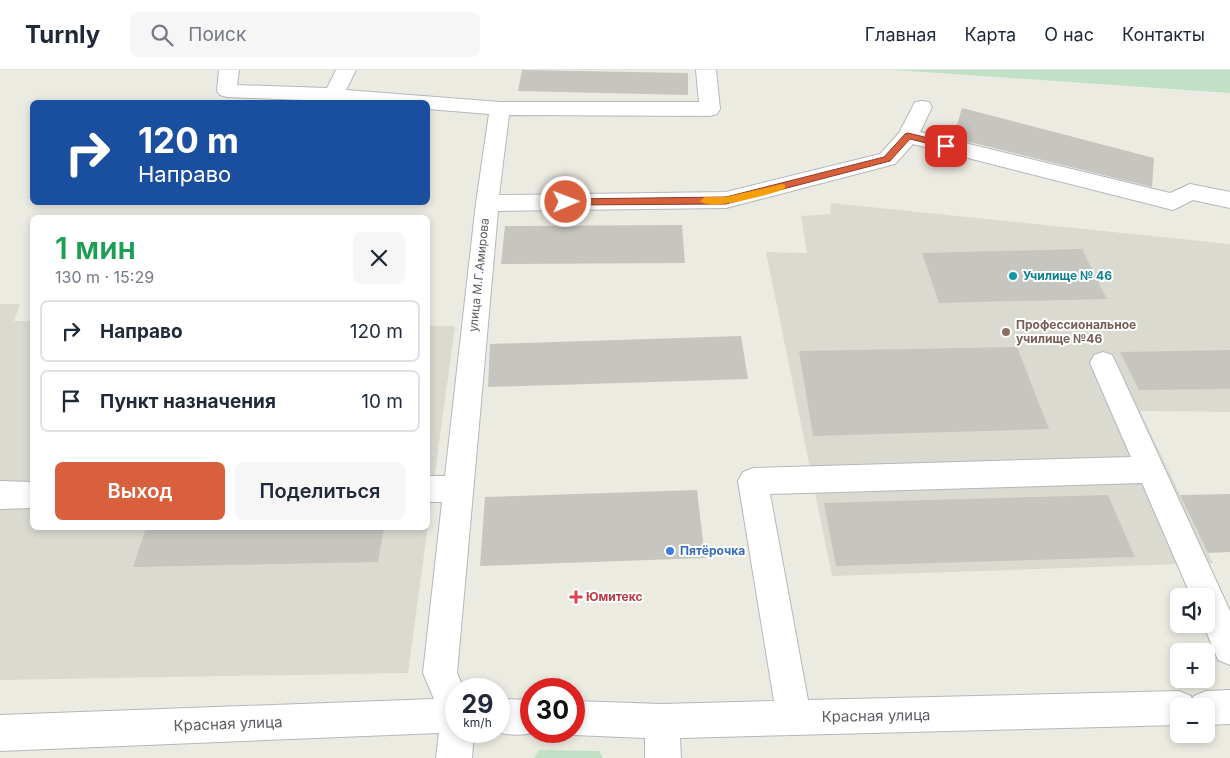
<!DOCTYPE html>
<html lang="ru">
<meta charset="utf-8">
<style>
body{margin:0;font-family:Inter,sans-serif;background:#f6f6f7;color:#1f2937;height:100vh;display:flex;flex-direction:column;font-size:19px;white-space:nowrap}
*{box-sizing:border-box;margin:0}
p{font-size:16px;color:#747a83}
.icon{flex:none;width:28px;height:28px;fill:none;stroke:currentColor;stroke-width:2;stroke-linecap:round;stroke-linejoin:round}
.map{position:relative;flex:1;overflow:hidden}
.side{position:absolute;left:30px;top:145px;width:400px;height:315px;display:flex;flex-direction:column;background:#fff;border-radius:8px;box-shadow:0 2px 8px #0003}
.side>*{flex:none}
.hud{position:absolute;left:30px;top:30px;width:400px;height:105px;border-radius:8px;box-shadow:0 2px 8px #0003;background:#1a4fa0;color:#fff;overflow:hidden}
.tools{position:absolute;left:1170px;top:518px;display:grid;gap:10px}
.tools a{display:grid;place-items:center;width:45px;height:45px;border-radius:8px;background:#fff;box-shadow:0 2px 8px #0003;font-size:25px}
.speed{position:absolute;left:445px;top:608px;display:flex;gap:10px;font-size:25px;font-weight:700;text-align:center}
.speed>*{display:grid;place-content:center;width:65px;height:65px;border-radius:50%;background:#fff;box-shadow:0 2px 8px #0003;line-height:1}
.speed small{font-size:12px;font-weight:400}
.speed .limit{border:8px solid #d22;background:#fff;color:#111}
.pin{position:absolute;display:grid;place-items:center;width:42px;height:42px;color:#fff;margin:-21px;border-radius:10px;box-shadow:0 2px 8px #0006}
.me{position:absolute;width:55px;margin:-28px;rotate:89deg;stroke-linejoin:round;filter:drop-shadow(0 0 4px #0008)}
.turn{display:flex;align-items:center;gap:18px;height:105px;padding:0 25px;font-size:22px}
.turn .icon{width:65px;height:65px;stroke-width:2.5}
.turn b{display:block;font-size:35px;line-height:42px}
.round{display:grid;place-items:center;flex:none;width:52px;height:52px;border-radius:8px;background:#f6f6f7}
.summary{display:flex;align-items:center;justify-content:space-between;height:85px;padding:0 25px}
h1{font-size:30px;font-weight:600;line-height:38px;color:#1e9e55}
.action{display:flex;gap:10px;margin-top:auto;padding:10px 25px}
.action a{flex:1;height:58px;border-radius:8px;background:#d8603c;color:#fff;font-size:20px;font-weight:600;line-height:58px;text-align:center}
.action a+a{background:#f6f6f7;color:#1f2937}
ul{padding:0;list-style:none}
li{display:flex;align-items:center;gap:15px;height:62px;margin:0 10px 8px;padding:0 15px;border:2px solid #e0e1e3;border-radius:8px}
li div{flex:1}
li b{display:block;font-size:19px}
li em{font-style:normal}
header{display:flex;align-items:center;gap:30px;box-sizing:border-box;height:70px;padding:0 25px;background:#fff;border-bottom:1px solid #e0e1e3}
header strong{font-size:24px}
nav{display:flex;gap:28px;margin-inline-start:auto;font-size:18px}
.search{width:350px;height:45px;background:#f6f6f7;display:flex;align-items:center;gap:12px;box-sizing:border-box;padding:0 18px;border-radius:8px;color:#747a83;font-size:19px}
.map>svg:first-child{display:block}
.education{fill:#dbdad0}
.green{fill:#c1e1c6}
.building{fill:#c7c5bf}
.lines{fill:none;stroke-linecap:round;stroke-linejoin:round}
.minor-casing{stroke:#b5b7bb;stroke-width:2}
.minor{fill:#fff;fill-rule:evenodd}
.route{fill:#d8603c;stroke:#8c3e27}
.slow{fill:#f59e0b}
.culture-dot{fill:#0f9aa8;stroke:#fff;stroke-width:2}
.education-dot{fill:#8d6e63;stroke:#fff;stroke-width:2}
.shop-dot{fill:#3f7fe0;stroke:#fff;stroke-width:2}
.health-dot{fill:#e0444e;stroke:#fff;stroke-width:2}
.labels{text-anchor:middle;stroke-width:4;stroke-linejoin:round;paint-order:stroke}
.street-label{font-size:12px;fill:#5a5d61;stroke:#fff}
.culture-label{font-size:12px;font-weight:bold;fill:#0d838f;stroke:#fff;text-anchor:start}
.education-label{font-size:12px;font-weight:bold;fill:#785e54;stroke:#fff;text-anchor:start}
.shop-label{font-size:12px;font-weight:bold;fill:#366cbe;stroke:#fff;text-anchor:start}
.health-label{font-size:12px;font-weight:bold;fill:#be3a42;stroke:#fff;text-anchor:start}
.near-street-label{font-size:15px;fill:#5a5d61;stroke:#fff}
</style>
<header>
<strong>Turnly</strong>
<div class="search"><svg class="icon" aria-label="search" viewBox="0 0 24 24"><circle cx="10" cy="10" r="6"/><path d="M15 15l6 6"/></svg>Поиск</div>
<nav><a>Главная</a><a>Карта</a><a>О нас</a><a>Контакты</a></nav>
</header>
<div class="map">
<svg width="1230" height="688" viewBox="0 0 1230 688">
<rect width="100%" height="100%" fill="#ecebe2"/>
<g class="education">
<polygon points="831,133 1230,174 1230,342 1140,341 1213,493 832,506 766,182 807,183 801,146 830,144"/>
<polygon points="0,234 20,234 14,251 32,251 32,458 428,458 428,256 455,256 408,603 0,610"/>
</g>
<g class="green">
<polygon points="895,0 1230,0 1230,23"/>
<polygon points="539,680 599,681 603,688 534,688"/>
</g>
<g class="building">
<polygon points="522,0 688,3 688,25 518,21"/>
<polygon points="962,38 1154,88 1152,117 953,68"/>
<polygon points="682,155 685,193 501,194 505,156"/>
<polygon points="1082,179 1107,229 939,233 922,183"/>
<polygon points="741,266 748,309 488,317 490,274"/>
<polygon points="1017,277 1049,359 813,366 799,281"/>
<polygon points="1230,280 1230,319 1139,320 1120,282"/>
<polygon points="697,420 705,488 480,496 485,427"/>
<polygon points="1230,424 1230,482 1208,483 1180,425"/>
<polygon points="1108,425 1135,487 836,496 824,433"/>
<polygon points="146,458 384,458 378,492 133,497"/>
</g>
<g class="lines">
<g class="minor-casing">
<g id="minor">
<polygon points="219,0 239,0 237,15 327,18 336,0 356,0 346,20 500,32 699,32 696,0 716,0 720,39 717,44 710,46 509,45 499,125 726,122 880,84 899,63 915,32 922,31 929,32 932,37 920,62 1170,123 1190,114 1230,122 1230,138 1193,130 1173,140 913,74 895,94 726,138 498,141 457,603 464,619 456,619 456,661 474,661 472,688 436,688 439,663 0,681 0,645 434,629 423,603 442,432 428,432 428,406 445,406 476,133 489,44 428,39 428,32 349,32 227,27 220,25 217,21"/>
<polygon points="1103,282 1112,285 1116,293 1230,541 1230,595 1218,590 1203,554 1206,554 1206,526 1191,526 1142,413 770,424 808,630 1179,621 1191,626 1192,629 1194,626 1206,621 1230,620 1230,654 1206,655 1206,636 1179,636 1179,655 680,668 681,688 645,688 645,668 574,665 564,661 574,661 574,631 662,634 774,631 738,411 743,402 753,398 1131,387 1090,293 1094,285"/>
<polygon points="0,411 32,412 32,438 0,439"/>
<path d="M 499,629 L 531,630 L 531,661 L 538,661 C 527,666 506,666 494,661 L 499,661 Z"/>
</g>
</g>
<use href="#minor" class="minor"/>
</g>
<polygon class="route" points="908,63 949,73 950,76 946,78 910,69 890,91 726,134 566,135 562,132 566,129 726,127 884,87 905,64"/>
<path class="slow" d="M 782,114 L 785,115 L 785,119 C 770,124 711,142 700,131 L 705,127 L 726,127 Z"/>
<circle class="culture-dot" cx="1013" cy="206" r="5"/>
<circle class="education-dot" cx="1006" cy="262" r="5"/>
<circle class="shop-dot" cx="670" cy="481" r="5"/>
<path class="health-dot" d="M573.5 519.5h5v5h5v5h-5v5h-5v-5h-5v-5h5z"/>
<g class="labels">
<g class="street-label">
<text transform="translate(479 205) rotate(-84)" y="4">улица М.Г.Амирова</text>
</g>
<g class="culture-label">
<text x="1023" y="210">Училище № 46</text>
</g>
<g class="education-label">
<text x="1016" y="259">Профессиональное<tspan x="1016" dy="14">училище №46</tspan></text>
</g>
<g class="shop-label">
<text x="680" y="485">Пятёрочка</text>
</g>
<g class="health-label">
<text x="586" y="531">Юмитекс</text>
</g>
<g class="near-street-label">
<text transform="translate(876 646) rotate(-1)" y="5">Красная улица</text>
<text transform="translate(228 654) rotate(-2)" y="5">Красная улица</text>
</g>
</g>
</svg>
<div class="tools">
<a><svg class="icon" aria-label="sound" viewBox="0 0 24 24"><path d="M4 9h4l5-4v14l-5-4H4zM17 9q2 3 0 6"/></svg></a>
<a>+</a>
<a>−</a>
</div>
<div class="speed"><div>29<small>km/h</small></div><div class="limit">30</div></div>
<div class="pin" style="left:946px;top:76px;background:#d93025"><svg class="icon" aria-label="arrive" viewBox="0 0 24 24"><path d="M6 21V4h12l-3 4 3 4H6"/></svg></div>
<svg class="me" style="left:566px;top:132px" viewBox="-20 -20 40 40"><circle r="17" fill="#d8603c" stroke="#fff" stroke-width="3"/><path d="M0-11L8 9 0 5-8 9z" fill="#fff"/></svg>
<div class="hud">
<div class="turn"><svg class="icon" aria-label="right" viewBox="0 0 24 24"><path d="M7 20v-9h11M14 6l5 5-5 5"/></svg><div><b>120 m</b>Направо</div></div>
</div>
<section class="side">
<div class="summary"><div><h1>1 мин</h1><p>130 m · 15:29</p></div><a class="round"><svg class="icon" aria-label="close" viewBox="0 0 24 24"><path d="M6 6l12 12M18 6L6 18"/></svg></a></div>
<ul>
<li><svg class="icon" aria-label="right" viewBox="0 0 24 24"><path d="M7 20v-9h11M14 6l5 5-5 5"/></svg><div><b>Направо</b></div><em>120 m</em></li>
<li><svg class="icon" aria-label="arrive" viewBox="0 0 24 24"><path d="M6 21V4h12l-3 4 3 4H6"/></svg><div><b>Пункт назначения</b></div><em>10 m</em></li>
</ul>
<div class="action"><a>Выход</a><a>Поделиться</a></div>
</section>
</div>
